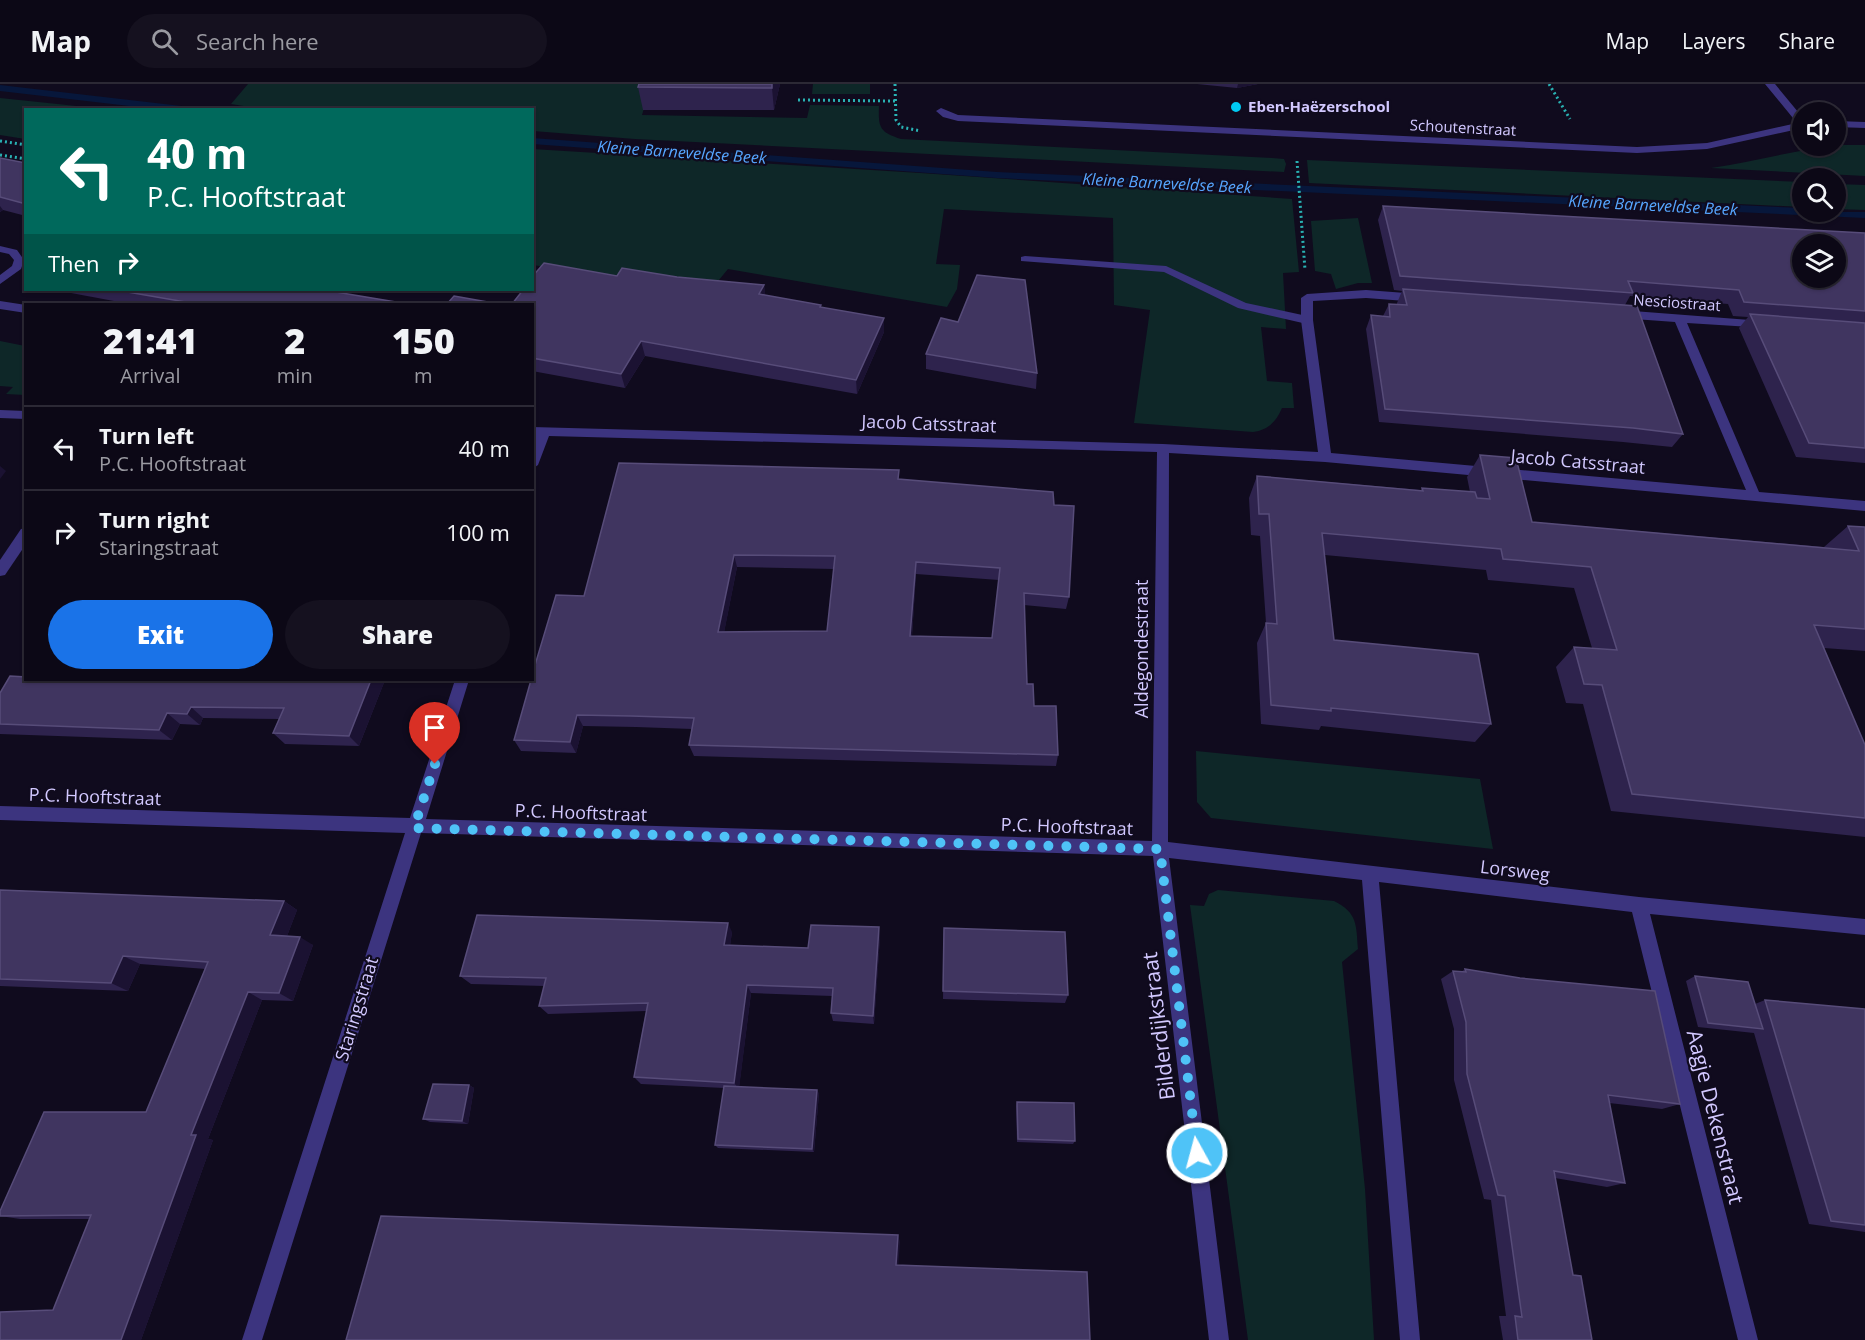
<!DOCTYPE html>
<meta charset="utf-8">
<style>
body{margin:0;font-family:"Open Sans",sans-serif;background:#15111f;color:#f1f3f6;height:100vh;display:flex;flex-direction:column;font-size:22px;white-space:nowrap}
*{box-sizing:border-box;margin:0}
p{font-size:20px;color:#9a9aa1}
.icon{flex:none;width:33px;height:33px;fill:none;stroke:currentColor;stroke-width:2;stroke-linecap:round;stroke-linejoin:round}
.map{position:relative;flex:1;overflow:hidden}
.side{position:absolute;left:24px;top:219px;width:510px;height:378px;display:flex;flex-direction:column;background:#0c0816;border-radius:0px;box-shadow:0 2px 4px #0004,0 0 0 2px #2c2935}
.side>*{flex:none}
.guide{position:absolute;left:24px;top:24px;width:510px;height:183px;border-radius:0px;box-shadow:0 2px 4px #0004,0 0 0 2px #2c2935;background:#00695c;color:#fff;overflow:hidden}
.controls{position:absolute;left:1792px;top:18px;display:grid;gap:12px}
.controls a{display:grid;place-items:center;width:54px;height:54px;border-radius:50%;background:#0c0816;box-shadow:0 2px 4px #0004,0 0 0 2px #2c2935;font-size:30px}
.pin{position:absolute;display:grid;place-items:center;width:51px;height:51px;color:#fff;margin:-62px -26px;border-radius:50% 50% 50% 0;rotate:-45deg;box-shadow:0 0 6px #0007}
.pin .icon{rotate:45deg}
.me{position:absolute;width:66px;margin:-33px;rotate:353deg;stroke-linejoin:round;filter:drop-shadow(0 0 4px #0008)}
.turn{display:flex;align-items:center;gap:21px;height:126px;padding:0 24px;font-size:27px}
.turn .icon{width:78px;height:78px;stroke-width:2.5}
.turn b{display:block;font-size:42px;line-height:51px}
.then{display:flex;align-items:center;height:57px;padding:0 24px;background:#0003;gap:12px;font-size:22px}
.eta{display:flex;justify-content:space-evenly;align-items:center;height:102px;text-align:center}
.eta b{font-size:36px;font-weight:800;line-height:42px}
.button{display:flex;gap:12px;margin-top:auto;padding:12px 24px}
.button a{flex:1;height:69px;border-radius:36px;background:#1a73e8;color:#fff;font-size:24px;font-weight:800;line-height:69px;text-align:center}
.button a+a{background:#15111f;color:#f1f3f6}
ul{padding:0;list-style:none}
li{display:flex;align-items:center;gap:18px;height:84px;padding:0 24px;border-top:2px solid #2c2935}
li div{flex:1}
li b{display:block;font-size:22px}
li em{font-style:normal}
header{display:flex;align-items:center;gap:36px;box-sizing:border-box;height:84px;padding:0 30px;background:#0c0816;border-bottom:2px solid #2c2935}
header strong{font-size:28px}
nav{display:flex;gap:33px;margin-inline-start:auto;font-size:21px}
.search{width:420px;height:54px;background:#15111f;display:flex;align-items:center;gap:15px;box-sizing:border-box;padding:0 21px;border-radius:33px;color:#9a9aa1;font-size:22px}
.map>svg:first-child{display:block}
.green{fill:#0e2728}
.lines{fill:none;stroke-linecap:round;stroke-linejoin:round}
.stream{fill:#07173b;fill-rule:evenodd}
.path{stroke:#29b2b3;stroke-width:3;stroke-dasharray:2 3;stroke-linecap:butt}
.service{fill:#3c347f;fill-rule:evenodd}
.minor{fill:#3c347f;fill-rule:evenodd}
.wall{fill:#2e234d;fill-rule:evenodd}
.shaded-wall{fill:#1b1232}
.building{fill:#403560;stroke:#574c79;stroke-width:1.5;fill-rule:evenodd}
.route{stroke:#4fc3f7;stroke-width:10;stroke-dasharray:0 18}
.poi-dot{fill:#00cbf3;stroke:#100b1e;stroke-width:2}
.labels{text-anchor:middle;stroke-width:4.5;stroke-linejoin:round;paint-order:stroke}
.far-poi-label{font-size:15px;font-weight:bold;fill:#d2c8ff;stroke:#100b1e;text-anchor:start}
.far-street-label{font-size:15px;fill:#d2c8ff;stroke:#100b1e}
.far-water-label{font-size:16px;font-style:italic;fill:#56a6ff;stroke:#100b1e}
.street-label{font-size:18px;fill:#d2c8ff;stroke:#100b1e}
.near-street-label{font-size:21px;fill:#d2c8ff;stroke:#100b1e}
</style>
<header>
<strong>Map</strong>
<div class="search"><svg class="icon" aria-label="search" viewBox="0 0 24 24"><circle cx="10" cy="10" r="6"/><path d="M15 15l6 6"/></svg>Search here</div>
<nav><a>Map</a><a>Layers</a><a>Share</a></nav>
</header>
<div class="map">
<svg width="1865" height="1256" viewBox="0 0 1865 1256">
<rect width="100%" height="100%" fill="#100b1e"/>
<g class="green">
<path d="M 248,0 L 651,0 L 642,31 L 807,34 L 810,21 L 879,22 C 878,44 880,48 901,55 L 1272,74 L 1284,75 L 1286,80 L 1284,88 L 635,55 L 533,47 L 532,26 L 269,26 L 231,20 Z"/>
<polygon points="813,0 870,0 870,10 812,10"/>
<polygon points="0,14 105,25 26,26 25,55 0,51"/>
<path d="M 1841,61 L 1865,61 L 1865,92 L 1711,84 C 1755,78 1797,65 1841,61 Z"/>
<path d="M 532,65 L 920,89 L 1292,115 L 1299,188 L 1283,189 L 1286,245 L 1261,243 L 1267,297 L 1292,299 L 1294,324 L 1282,324 C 1276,338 1268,346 1253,348 L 1134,339 L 1150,226 L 1114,221 L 1113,134 L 944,125 L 936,180 L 960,181 L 957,205 L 947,223 L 728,185 L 709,208 L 533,181 Z"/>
<polygon points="1307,76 1803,98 1803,123 1309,99"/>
<polygon points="1836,100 1865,101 1865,126 1836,125"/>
<polygon points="1358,134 1372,199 1358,199 1336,205 1331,190 1315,187 1311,137"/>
<polygon points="0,257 25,262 25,311 6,310 13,303 0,302"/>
<polygon points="1196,667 1480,695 1493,765 1211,734 1197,718"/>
<path d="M 1218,806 L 1334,817 C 1358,829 1356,841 1358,865 L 1342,878 L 1365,1105 L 1374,1256 L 1248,1256 L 1190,821 L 1204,822 L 1209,810 Z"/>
</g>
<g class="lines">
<g class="stream">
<polygon points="0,1 190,23 194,26 164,26 0,7"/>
<polygon points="532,54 997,88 1803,124 1803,128 1865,128 1865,134 997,94 532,60"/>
</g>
<g class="path">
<polyline points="895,0 896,36 901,43 921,47"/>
<polyline points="1549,0 1570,35"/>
<polyline points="798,16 895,17"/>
<polyline points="0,57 26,61"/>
<polyline points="0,71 26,75"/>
<polyline points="1297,77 1305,186"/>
</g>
<polygon class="service" points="1025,172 1166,182 1246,219 1307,232 1313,236 1307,240 1238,224 1164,188 1021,177 1021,173"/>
<g class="minor">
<polygon points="1765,0 1775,0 1803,34 1803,44 1707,65 1637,69 958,37 943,33 936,27 941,24 958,31 1637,63 1707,59 1797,39"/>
<polygon points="1836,37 1865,38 1865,44 1836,43"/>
<polygon points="0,162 17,166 24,176 21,185 0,200 0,191 12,182 14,176 9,170 0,168"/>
<polygon points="1366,206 1419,210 1425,214 1419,218 1366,214 1313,217 1313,236 1331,369 1746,406 1675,238 1620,234 1614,230 1620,226 1763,237 1769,241 1767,244 1687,239 1759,408 1865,417 1865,427 1325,378 1169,369 1168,758 1639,813 1865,835 1865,851 1650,830 1758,1256 1738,1256 1632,828 1379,798 1420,1256 1400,1256 1362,796 1169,774 1229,1256 1209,1256 1153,772 421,749 262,1256 242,1256 405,749 0,736 0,722 410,734 455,596 469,596 426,735 1152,757 1157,368 549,352 538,381 532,385 532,362 536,351 532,351 532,343 1163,360 1318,368 1301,236 1301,214 1307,210"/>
<polygon points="0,217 26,221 26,229 0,225"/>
<polygon points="0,326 26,327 26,335 0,334"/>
<polygon points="26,444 26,460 5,491 0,492 0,476 21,445"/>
</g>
</g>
<g class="wall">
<polygon points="780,0 774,26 643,26 638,3"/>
<polygon points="1197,0 1258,0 1237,4"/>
<polygon points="0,74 26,79 26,132 3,126 0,128"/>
<polygon points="1383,122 1865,149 1865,379 1796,373 1739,244 1748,233 1733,232 1728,220 1630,212 1625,221 1683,350 1672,363 1623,358 1379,338 1366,245 1371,231 1383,232 1389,220 1397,220 1397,219 1402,207 1394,206 1378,136"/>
<polygon points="617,192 677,193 764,201 765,211 822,224 884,234 884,248 857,310 645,272 625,304 532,287 532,220"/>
<polygon points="68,206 339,206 337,208 408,220 130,220 71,209"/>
<polygon points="926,270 1037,289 1036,305 926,285"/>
<polygon points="1480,371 1532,438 1824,463 1848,442 1865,443 1865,567 1824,564 1865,661 1865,753 1611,727 1583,620 1566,619 1556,583 1574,563 1592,564 1574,504 1488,496 1486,486 1325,471 1334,556 1491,640 1475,658 1321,642 1319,646 1261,640 1257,559 1266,539 1260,452 1251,451 1249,414 1257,392 1421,406 1422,404 1470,408 1467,393"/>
<path d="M 899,395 L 1069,513 L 1066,525 L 1024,521 L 1027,600 L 1034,622 L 1058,671 L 1056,682 L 694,672 L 689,661 L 692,645 L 636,643 L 583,642 L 576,669 L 521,667 L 514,656 L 584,512 ZM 737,483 L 834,485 L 827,547 L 724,548 ZM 916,490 L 999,496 L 992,554 L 912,552 Z"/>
<polygon points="26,596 385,596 359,662 285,660 273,649 280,635 203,634 200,641 180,640 172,656 0,650 0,609"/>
<polygon points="0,806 284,817 297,826 287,852 313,861 293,917 262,916 208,1055 213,1056 141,1256 0,1256 53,1226 90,1135 20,1135 0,1132 146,1028 206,885 140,880 128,907 0,902"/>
<polygon points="944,844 1068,911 1065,919 943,915"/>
<polygon points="732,848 730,861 808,864 880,852 874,940 833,937 831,929 832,912 751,909 739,1003 819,1009 814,1068 718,1064 715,1061 724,1004 641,1000 634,993 646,927 548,930 539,922 544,902 471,900 460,892"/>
<polygon points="1465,885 1680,1020 1662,1025 1609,1019 1625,1099 1607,1103 1555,1094 1573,1191 1592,1256 1503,1256 1499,1232 1506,1232 1491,1116 1484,1115 1454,996 1454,945 1441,895 1453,887 1461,888"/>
<polygon points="1695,892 1755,920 1765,916 1865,925 1865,1148 1809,1140 1754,949 1698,943 1686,897"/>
<polygon points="469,1001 474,1004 468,1040 430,1038 423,1035"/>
<polygon points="1017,1018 1075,1057 1073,1060 1017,1058 1016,1022"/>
</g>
<g class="shaded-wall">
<polygon points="772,0 780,0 774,26 772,4"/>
<polygon points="1238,0 1258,0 1237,4"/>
<polygon points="0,122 3,126 0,128"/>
<polygon points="764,201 766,216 759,210"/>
<polygon points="884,234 884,248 857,310 856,296"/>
<polygon points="641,257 645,272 625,304 621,290"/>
<polygon points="0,382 6,387 0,395"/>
<polygon points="734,471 737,483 722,559 718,548"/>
<polygon points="916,478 916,490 911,564 910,552"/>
<polygon points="371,596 385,596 359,662 349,652"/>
<polygon points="191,623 203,634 200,641 187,630"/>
<polygon points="167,629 180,640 172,656 159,646"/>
<polygon points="577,631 583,642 576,669 570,658"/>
<polygon points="284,817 297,826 284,860 270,851"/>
<polygon points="728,839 732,848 729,870 724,861"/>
<polygon points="879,843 880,852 874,940 873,932"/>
<polygon points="300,853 313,861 293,917 279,909"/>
<polygon points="123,872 140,880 128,907 111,899"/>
<polygon points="747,901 751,909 739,1005 734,999"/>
<polygon points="248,908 262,916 208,1055 213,1056 141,1256 121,1256 191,1051"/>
<polygon points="469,1001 474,1004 468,1040 462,1037"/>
<polygon points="817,1006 819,1009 814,1068 812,1065"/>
<polygon points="898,1151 900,1158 898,1186 896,1181"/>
</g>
<g class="building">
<polygon points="639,0 772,0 772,4 638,3"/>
<polygon points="0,74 26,79 26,120 0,113"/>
<path d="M 1383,122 L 1865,149 L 1865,227 L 1744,218 L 1739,206 L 1628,197 L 1633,209 L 1400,192 ZM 1803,160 L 1836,160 L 1836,194 L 1803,194 Z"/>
<polygon points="544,179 617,192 622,184 677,193 764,201 759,210 821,221 820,223 884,234 856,296 641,257 621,290 532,274 532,220 512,220 523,206 532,206 532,193"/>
<polygon points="977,191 1025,196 1037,289 926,270 941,234 958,238"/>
<polygon points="1403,205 1637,222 1683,350 1633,344 1385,325 1371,231 1390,233 1389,220 1407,221"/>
<polygon points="116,206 324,206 408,220 197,220"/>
<polygon points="454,212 499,220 447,220"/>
<polygon points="1750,230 1865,239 1865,364 1809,359"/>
<polygon points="1480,371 1516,374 1532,438 1859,467 1848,442 1865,443 1865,545 1814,541 1865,661 1865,734 1632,710 1602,601 1584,600 1574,563 1617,566 1591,483 1503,475 1501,465 1322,449 1334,556 1478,570 1491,640 1331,624 1331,627 1271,621 1266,539 1277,540 1269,430 1259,430 1257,392 1423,407 1422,404 1475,408 1477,414 1490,415"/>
<path d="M 619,379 L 899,386 L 898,395 L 1053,408 L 1054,421 L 1074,422 L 1069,513 L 1024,509 L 1027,600 L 1033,600 L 1034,622 L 1056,622 L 1058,671 L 689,661 L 694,634 L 631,632 L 577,631 L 570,658 L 514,656 L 531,596 L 532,596 L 532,591 L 556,511 L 584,512 ZM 734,471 L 835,472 L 827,547 L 718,548 ZM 916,478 L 1000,484 L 992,554 L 910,552 Z"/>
<polygon points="10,592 26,593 26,596 371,596 349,652 273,649 284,624 191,623 187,630 167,629 159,646 0,640 0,609"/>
<polygon points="0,806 284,817 270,851 300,853 279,909 248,908 191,1051 196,1051 121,1256 0,1256 0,1228 53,1226 91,1131 0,1132 0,1127 44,1028 146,1028 208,878 123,872 111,899 0,895"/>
<polygon points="477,831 728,839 724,861 808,864 811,841 879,843 873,932 831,929 833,904 747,901 734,999 634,993 648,919 539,922 546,894 460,892"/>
<polygon points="944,844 1065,848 1068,911 943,907"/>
<polygon points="1465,885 1520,894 1655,907 1680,1020 1608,1011 1625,1099 1554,1087 1573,1191 1581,1192 1592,1256 1518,1256 1515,1232 1522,1233 1505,1112 1498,1111 1467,990 1466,938 1453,887 1466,888"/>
<polygon points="1695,892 1748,898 1763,945 1708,939"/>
<polygon points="1765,916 1865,925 1865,1141 1831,1137"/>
<polygon points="433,1000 469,1001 462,1037 423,1035"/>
<polygon points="724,1002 817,1006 812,1065 715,1061"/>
<polygon points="1017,1018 1074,1019 1075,1057 1018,1055"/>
<polygon points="381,1132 898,1151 896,1181 1087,1188 1090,1256 346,1256"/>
</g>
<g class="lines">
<polyline class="route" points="435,680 414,744 1160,765 1197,1069"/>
</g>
<circle class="poi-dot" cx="1236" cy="23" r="6"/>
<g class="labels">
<g class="far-poi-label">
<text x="1248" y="28">Eben-Haëzerschool</text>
</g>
<g class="far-street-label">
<text transform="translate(1463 44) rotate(3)" y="5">Schoutenstraat</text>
<text transform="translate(1677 219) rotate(4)" y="5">Nesciostraat</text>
</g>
<g class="far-water-label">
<text transform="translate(682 68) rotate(4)" y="6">Kleine Barneveldse Beek</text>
<text transform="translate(1167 99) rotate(3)" y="6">Kleine Barneveldse Beek</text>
<text transform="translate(1653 121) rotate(3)" y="6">Kleine Barneveldse Beek</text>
</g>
<g class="street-label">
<text transform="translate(929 340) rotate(2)" y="6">Jacob Catsstraat</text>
<text transform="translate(1578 378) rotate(5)" y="6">Jacob Catsstraat</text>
<text transform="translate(1142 565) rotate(-90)" y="6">Aldegondestraat</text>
<text transform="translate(95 713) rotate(2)" y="6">P.C. Hooftstraat</text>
<text transform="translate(581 729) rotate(2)" y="6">P.C. Hooftstraat</text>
<text transform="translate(1067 743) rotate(2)" y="6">P.C. Hooftstraat</text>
<text transform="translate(1515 787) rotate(7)" y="6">Lorsweg</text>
<text transform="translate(357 925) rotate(-73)" y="6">Staringstraat</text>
</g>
<g class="near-street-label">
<text transform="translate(1159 942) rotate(-97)" y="7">Bilderdijkstraat</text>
<text transform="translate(1715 1033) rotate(76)" y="7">Aagje Dekenstraat</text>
</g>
</g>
</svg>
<div class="controls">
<a><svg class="icon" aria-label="sound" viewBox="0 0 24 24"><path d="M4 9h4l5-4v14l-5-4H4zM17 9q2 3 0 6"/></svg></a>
<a><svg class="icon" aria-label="search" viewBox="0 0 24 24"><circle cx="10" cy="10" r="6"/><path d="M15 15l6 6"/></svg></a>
<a><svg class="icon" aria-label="layers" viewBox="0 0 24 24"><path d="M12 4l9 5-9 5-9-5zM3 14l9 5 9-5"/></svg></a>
</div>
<div class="pin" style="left:435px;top:680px;background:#d93025"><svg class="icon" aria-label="arrive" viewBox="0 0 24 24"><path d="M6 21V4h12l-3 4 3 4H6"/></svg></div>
<svg class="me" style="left:1197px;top:1069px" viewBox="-20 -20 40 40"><circle r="17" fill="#4fc3f7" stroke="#fff" stroke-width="3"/><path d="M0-11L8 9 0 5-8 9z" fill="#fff"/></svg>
<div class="guide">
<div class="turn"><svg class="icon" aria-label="left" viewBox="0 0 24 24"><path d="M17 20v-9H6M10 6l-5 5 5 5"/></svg><div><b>40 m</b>P.C. Hooftstraat</div></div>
<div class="then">Then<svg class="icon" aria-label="right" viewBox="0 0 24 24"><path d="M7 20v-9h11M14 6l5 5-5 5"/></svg></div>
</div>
<section class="side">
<div class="eta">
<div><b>21:41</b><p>Arrival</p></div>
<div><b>2</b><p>min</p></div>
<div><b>150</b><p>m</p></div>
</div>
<ul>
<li><svg class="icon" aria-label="left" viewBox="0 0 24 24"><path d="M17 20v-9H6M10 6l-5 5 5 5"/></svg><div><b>Turn left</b><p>P.C. Hooftstraat</p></div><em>40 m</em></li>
<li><svg class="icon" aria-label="right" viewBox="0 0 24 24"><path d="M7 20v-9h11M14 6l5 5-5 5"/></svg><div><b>Turn right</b><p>Staringstraat</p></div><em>100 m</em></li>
</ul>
<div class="button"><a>Exit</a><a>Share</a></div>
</section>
</div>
